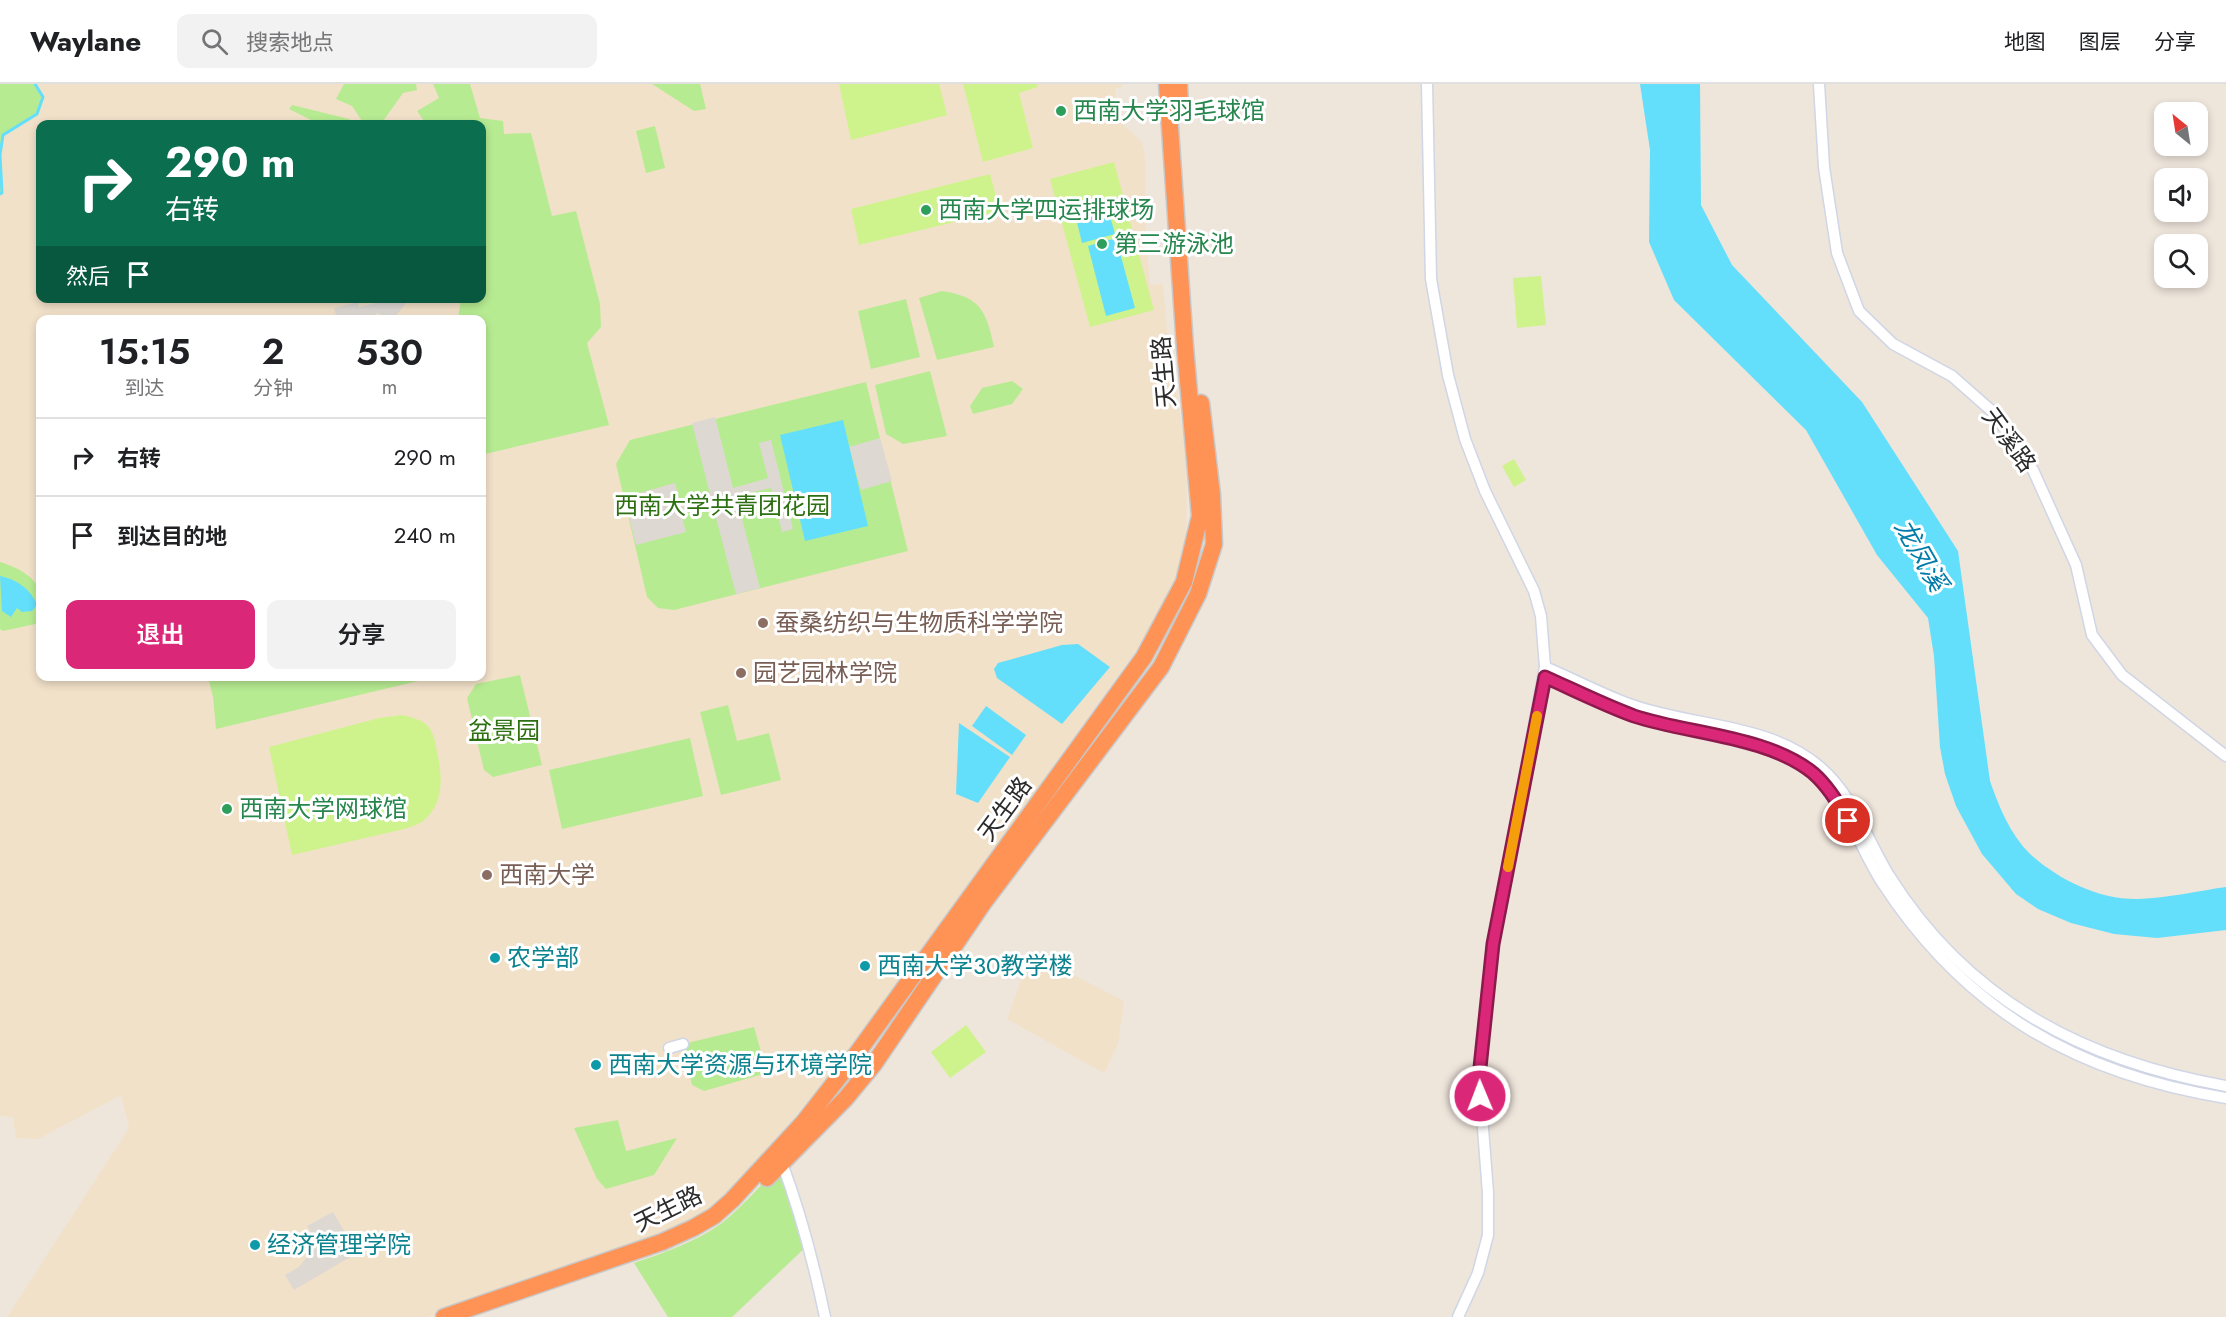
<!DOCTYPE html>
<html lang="zh">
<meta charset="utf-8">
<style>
body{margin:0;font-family:Jost,"Noto Sans SC",sans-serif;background:#f2f2f2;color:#202124;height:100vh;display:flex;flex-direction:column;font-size:22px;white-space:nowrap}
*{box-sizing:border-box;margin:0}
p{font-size:20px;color:#757577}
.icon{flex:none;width:33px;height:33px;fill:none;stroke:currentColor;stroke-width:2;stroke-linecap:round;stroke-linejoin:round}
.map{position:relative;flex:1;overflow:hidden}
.drawer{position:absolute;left:36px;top:231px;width:450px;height:366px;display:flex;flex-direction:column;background:#fff;border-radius:12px;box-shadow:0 3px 9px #0003}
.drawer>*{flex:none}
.banner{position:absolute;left:36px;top:36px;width:450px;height:183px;border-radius:12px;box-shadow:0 3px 9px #0003;background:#0b6e4f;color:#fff;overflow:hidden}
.needle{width:39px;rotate:330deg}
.tools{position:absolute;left:2154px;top:18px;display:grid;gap:12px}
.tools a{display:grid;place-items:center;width:54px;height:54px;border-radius:12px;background:#fff;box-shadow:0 3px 9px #0003;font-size:30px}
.pin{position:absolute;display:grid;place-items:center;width:51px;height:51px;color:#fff;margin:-26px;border:3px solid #fff;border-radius:50%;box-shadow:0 2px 6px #0007}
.me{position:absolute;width:66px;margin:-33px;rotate:359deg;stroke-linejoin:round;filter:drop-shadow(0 0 4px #0008)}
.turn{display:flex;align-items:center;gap:21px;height:126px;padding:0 30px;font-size:27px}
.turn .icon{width:78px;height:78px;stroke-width:2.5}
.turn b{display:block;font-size:42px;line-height:51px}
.then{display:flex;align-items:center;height:57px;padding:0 30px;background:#0003;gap:12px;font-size:22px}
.eta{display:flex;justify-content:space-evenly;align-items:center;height:102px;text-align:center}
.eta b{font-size:36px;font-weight:600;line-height:42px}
.action{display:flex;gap:12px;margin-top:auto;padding:12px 30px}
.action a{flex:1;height:69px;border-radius:12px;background:#db2777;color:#fff;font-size:24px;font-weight:600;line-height:69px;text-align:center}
.action a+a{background:#f2f2f2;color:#202124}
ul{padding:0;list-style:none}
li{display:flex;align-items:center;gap:18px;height:78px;padding:0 30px;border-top:2px solid #e0e0e0}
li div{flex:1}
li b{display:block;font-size:22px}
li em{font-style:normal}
header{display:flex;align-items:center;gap:36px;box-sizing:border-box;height:84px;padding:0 30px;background:#fff;border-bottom:2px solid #e0e0e0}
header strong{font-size:28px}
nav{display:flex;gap:33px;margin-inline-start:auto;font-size:21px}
.search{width:420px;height:54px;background:#f2f2f2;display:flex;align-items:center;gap:15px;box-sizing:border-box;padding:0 21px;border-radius:12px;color:#757577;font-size:22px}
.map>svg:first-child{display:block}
.education{fill:#f2e1c9;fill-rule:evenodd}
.green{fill:#b7eb92}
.pitch{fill:#cff38c}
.plaza{fill:#ded8d3}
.water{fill:#63dffb}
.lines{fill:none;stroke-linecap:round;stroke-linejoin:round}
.stream{stroke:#63dffb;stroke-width:3}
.minor-casing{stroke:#d0d6e5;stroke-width:13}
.highway-casing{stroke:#c8c8c8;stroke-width:19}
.minor{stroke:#fff;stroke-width:10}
.highway{stroke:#ff9255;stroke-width:16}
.route-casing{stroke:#8e194d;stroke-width:15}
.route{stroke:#db2777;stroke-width:10}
.slow{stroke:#f59e0b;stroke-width:10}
.leisure-dot{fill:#2e9e5b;stroke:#fff;stroke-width:2}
.education-dot{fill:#8d6e63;stroke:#fff;stroke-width:2}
.culture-dot{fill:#0f9aa8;stroke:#fff;stroke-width:2}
.labels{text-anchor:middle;stroke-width:6;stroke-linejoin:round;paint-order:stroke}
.leisure-label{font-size:24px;fill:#27864d;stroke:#fff;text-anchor:start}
.street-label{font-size:24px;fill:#2b2b2b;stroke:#fff}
.park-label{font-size:24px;fill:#2d7012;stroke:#fff}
.education-label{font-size:24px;fill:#785e54;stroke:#fff;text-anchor:start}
.culture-label{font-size:24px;fill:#0d838f;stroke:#fff;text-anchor:start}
.water-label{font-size:26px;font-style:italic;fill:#007ca9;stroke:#fff}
</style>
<header>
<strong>Waylane</strong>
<div class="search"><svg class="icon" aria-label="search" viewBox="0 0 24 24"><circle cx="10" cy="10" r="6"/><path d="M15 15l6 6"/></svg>搜索地点</div>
<nav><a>地图</a><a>图层</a><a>分享</a></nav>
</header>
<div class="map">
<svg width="2226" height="1233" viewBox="0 0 2226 1233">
<rect width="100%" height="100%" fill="#eee5db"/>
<g class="education">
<path d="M 35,0 L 1122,0 L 1122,3 L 1115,5 L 1118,36 L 1142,58 L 1145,72 L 1146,152 L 1150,201 L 1163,200 L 1168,261 L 1187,370 L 1186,470 L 1149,549 L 831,990 L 722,1118 L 683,1144 L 428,1233 L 7,1233 L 129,1044 L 121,1011 L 38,1055 L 16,1054 L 13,1033 L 0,1032 L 0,71 L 3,51 L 24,39 L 43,13 ZM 40,40 L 482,40 L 482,214 L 40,214 ZM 40,236 L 482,236 L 482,592 L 40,592 Z"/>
<polygon points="1031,869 1124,917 1118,960 1104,989 1007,935"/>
</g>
<g class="green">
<polygon points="0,0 35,0 43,13 37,30 3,51 0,71 2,109 0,110"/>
<polygon points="344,0 416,0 417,6 403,9 381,40 364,40 352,22 336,15"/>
<polygon points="433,0 470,0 480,34 503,37 504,50 531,49 552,132 576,127 600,220 601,243 587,259 609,341 485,370 482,377 482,236 458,235 461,215 482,214 482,40 426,40 417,27 439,14"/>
<polygon points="652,0 700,0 706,25 694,27"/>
<polygon points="292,21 349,35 352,40 319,40 289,25"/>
<polygon points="655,42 665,84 646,89 636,47"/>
<path d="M 942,207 C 982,213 986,228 994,263 L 937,276 L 919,214 Z"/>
<polygon points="906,215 920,273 871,285 858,227"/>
<polygon points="930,287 947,352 903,360 886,350 875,301"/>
<polygon points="1012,297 1023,305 1012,320 973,330 970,322 982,304"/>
<polygon points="866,298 908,467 674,526 658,524 647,513 616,380 630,356"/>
<path d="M 0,478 C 14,482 33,491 39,505 C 43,513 40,529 40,539 L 3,547 L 0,545 Z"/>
<polygon points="520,591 542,681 493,693 484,686 467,614 476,600"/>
<polygon points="208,593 208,592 435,593 216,645 213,613"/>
<polygon points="728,621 737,657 769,649 781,696 721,711 700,628"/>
<polygon points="690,654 703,712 562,745 549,686"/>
<polygon points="754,943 767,989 704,1007 692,1001 683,960"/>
<polygon points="618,1036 626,1067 677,1054 654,1091 606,1105 597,1095 574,1044"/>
<path d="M 782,1079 L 809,1160 L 732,1233 L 668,1233 L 634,1179 C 663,1169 693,1159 719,1141 C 742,1124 762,1099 782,1079 Z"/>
</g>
<g class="pitch">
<polygon points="839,0 939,0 947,31 851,56"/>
<polygon points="963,0 1037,0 1038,3 1019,9 1033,64 983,78"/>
<polygon points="1114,78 1154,226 1090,243 1050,95"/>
<polygon points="990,90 1000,127 859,161 851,125"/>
<polygon points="1541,192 1546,241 1517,244 1513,194"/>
<polygon points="1514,375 1526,396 1514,403 1502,382"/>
<path d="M 402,631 C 410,633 421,635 428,642 C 433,648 436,660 437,668 C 443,693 444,721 422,738 C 417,741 410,743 404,745 L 292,771 L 269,663 L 379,634 Z"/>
<polygon points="966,941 986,968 950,994 931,968"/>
</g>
<g class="plaza">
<polygon points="393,215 409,215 395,233 386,233 377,229 372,233 372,235 368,235 365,233 362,235 337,235 334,224 358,218 359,223"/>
<polygon points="715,333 733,404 768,394 759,359 771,356 793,445 782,448 771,404 736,412 760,504 736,510 713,422 681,430 686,448 636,461 624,413 675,399 680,418 710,410 692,339"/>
<polygon points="880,354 892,397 861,406 849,363"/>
<polygon points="333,1128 357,1169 294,1206 285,1191 299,1183 306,1174 310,1166 311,1156 310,1147 307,1142"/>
</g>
<g class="water">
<path d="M 1640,0 L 1700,0 L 1701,121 L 1732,181 L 1862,318 L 1958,467 L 1990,697 C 1999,723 2010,750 2030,770 C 2059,796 2099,816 2139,815 C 2167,814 2198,807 2226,803 L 2226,846 L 2157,854 L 2114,850 L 2071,839 L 2038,825 L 2016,810 L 1982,770 L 1956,722 L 1945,690 L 1940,663 L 1934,572 L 1928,534 L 1877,471 L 1806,346 L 1674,216 L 1649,158 L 1650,66 Z"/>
<polygon points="1105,114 1115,150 1082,159 1073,122"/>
<polygon points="1116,154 1135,224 1106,232 1088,162"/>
<polygon points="843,336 868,442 805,457 780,351"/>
<path d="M 0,492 C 16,495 31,505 37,521 L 32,527 L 22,528 L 17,524 L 11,533 L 2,527 Z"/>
<polygon points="1078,560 1110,583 1062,640 997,594 994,585 998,579 1062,561"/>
<polygon points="986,622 1026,651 1012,671 972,642"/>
<polygon points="959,639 1010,673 978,719 956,710"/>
</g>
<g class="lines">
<polyline class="stream" points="0,110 2,109 0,71 3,51 37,30 43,13 35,0"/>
<g class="minor-casing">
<g id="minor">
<polyline points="1427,0 1431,195 1448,291 1465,355 1485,407 1534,507 1541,532 1545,583 1493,860 1486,917 1479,993 1488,1109 1488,1151 1478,1189 1458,1233"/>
<polyline points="1819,0 1824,83 1837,169 1859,227 1893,260 1952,292 1994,329 2033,386 2076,481 2092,551 2122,591 2226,672"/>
<path d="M 1545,583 C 1574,595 1603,611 1632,621 C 1694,643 1769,639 1820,683 C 1854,712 1867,756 1890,793 C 1968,917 2085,977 2226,1002"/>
<path d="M 1545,593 C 1574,606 1606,624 1637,632 C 1687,646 1774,657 1813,689 C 1847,717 1859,764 1883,800 C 1966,927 2077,990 2226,1014"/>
<polyline points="669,964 683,960"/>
<path d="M 782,1079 C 801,1130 814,1180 825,1233"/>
</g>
</g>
<g class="highway-casing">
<g id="highway">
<polyline points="1179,0 1180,27"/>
<polyline points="767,1094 846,1014 874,980 984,818 1161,583 1198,510 1214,460 1212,411 1201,319"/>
<polyline points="444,1233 662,1158 693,1144 714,1132 732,1116 803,1039 850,979 1144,573 1184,498 1200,432 1185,263 1167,0"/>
</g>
</g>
<use href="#minor" class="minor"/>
<use href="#highway" class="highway"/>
</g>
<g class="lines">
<g class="route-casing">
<path id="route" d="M 1480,1012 L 1479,993 L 1493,860 L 1545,593 C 1574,606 1604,621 1634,632 C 1688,650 1768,652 1813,689 C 1828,702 1839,720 1848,737"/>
</g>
<use href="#route" class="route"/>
<polyline class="slow" points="1508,783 1537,632"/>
</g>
<g class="leisure-dot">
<circle cx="1061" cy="27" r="6"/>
<circle cx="926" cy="126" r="6"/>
<circle cx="1102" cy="160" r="6"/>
<circle cx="227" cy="725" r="6"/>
</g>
<g class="education-dot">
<circle cx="763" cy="539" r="6"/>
<circle cx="741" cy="589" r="6"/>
<circle cx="487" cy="791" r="6"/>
</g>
<g class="culture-dot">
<circle cx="495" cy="874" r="6"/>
<circle cx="865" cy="882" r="6"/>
<circle cx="596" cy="981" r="6"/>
<circle cx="255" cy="1161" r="6"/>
</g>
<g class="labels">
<g class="leisure-label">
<text x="1073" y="35">西南大学羽毛球馆</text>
<text x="938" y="134">西南大学四运排球场</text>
<text x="1114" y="168">第三游泳池</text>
<text x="239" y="733">西南大学网球馆</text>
</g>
<g class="street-label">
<text transform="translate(1164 288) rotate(-95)" y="8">天生路</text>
<text transform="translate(2009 356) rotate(54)" y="8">天溪路</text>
<text transform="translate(1005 725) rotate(-54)" y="8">天生路</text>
<text transform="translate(668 1125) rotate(-26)" y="8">天生路</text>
</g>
<g class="park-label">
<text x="722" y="430">西南大学共青团花园</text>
<text x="504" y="655">盆景园</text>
</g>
<g class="education-label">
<text x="775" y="547">蚕桑纺织与生物质科学学院</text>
<text x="753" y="597">园艺园林学院</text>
<text x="499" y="799">西南大学</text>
</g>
<g class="culture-label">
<text x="507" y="882">农学部</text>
<text x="877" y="890">西南大学30教学楼</text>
<text x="608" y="989">西南大学资源与环境学院</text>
<text x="267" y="1169">经济管理学院</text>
</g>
<g class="water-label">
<text transform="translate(1921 471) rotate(60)" y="9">龙凤溪</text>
</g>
</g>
</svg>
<div class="tools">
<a><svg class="needle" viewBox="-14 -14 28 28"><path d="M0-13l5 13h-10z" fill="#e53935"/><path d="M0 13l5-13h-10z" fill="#757577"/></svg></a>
<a><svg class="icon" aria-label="sound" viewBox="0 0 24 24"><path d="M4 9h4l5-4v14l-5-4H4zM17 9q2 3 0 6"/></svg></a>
<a><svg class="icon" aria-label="search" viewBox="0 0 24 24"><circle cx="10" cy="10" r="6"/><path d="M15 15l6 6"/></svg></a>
</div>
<div class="pin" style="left:1848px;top:737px;background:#d93025"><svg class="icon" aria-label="arrive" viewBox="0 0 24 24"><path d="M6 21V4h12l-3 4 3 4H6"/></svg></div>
<svg class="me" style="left:1480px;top:1012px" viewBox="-20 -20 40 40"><circle r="17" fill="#db2777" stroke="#fff" stroke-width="3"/><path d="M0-11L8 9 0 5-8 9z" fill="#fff"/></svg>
<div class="banner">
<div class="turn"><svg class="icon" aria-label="right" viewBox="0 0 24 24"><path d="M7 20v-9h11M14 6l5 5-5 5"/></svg><div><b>290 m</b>右转</div></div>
<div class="then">然后<svg class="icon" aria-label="arrive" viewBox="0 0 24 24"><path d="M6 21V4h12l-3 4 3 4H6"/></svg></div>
</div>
<section class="drawer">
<div class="eta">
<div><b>15:15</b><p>到达</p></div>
<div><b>2</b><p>分钟</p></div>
<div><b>530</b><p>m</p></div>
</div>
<ul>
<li><svg class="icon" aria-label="right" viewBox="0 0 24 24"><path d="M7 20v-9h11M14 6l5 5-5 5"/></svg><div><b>右转</b></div><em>290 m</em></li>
<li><svg class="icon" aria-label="arrive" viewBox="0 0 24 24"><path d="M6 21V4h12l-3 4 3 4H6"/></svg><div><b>到达目的地</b></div><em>240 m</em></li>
</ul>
<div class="action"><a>退出</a><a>分享</a></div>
</section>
</div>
